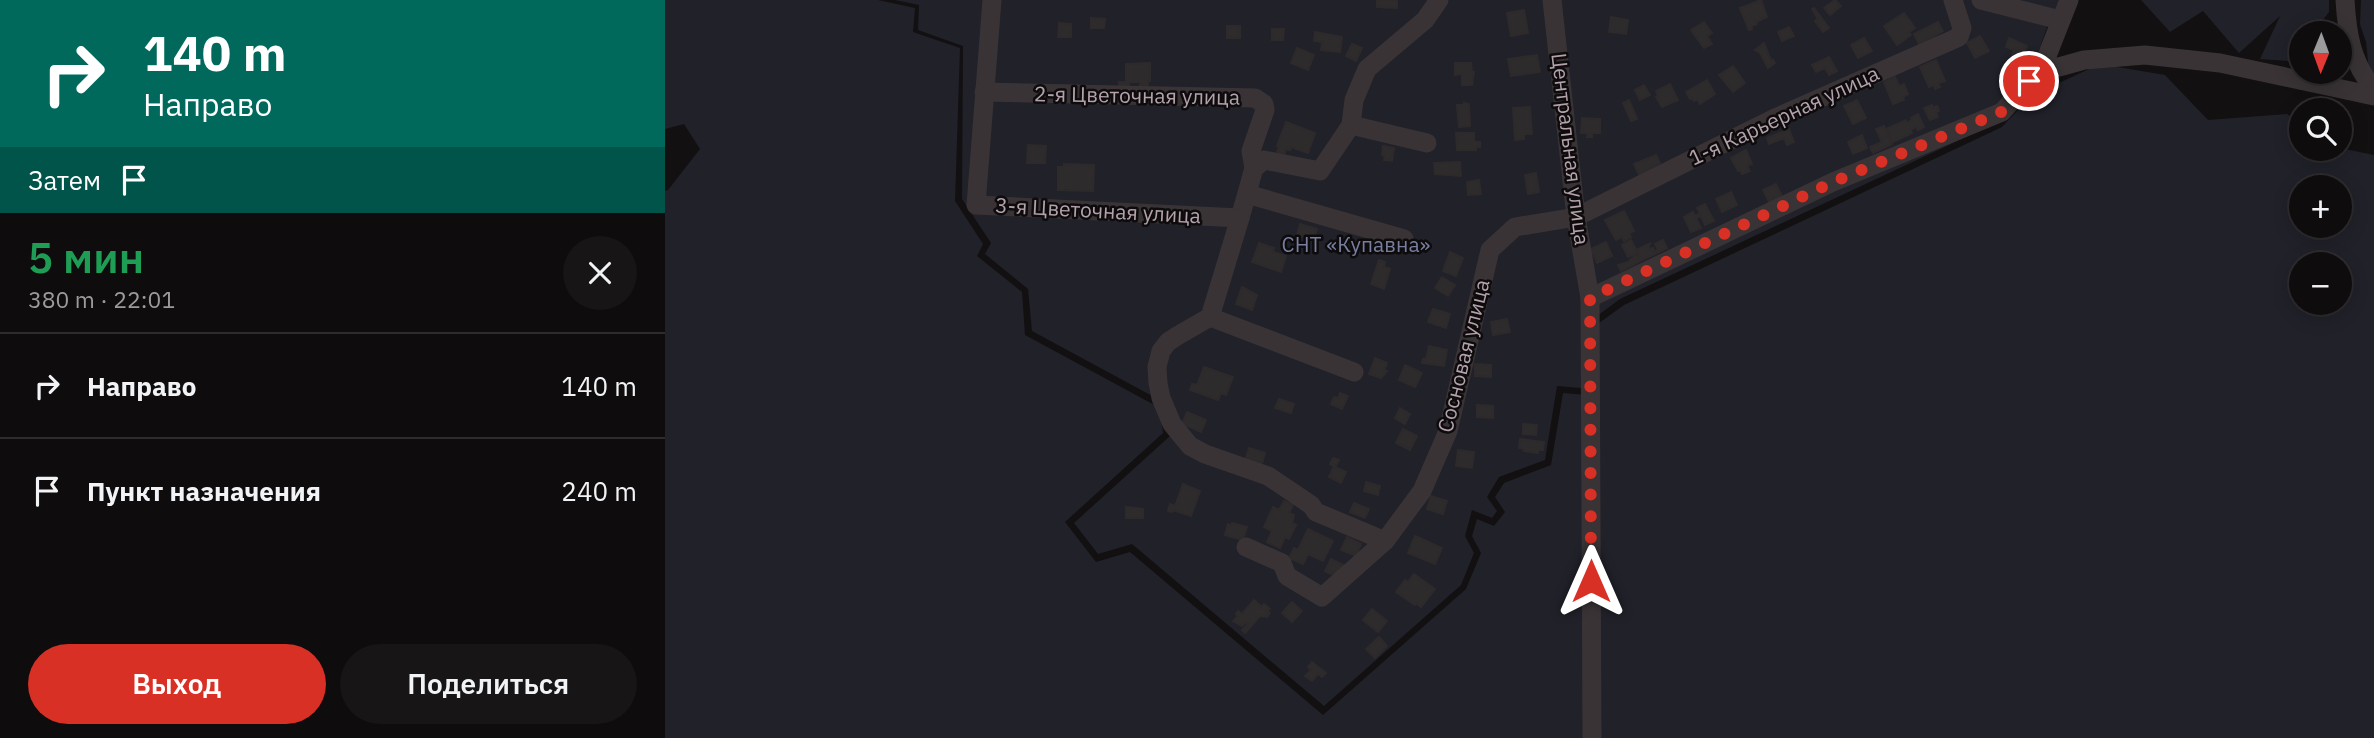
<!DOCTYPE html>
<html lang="ru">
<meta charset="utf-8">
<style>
body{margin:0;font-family:"IBM Plex Sans",sans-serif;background:#171516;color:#f1f3f6;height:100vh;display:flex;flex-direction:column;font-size:26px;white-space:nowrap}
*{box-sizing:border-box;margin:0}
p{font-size:23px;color:#9b9b9d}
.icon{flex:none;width:38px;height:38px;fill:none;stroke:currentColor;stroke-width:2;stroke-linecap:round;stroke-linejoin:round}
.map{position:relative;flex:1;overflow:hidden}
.side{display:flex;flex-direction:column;background:#0e0c0d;width:665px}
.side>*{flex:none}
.top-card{background:#00695c;color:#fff;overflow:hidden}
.needle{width:46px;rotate:181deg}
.controls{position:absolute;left:1624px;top:21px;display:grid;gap:14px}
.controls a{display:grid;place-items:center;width:63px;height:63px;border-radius:50%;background:#0e0c0d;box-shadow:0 4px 18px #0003,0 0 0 2px #2e2c2e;font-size:35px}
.pin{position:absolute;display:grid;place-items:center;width:60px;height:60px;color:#fff;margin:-30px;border:4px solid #fff;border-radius:50%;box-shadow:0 2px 7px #0007}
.me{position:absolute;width:77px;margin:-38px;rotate:0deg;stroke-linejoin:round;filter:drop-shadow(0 0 5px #0008)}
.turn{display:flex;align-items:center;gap:24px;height:147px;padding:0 28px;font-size:32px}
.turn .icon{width:91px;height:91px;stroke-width:2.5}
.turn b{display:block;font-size:49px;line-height:60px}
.then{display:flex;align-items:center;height:66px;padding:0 28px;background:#0003;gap:14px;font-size:26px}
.round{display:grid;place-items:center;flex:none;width:74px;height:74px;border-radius:37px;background:#171516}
.overview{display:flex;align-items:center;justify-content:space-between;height:119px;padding:0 28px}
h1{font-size:42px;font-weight:600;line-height:52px;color:#1e9e55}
.cta{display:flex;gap:14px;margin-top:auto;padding:14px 28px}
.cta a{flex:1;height:80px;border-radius:42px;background:#d93025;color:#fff;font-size:28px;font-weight:600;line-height:80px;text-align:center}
.cta a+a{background:#171516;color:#f1f3f6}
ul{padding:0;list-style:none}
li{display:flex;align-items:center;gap:21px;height:105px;padding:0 28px;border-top:2px solid #2e2c2e}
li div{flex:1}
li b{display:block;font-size:26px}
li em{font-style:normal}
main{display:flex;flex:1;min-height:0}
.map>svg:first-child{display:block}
.green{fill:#21212a;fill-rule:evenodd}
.building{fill:#2e2b2c;stroke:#2e2a2b;stroke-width:2}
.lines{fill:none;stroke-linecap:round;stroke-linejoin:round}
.minor{stroke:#393335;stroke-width:19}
.route{stroke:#d93025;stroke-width:12;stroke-dasharray:0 21.6}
.labels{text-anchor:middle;stroke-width:5;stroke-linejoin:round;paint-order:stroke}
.street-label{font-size:21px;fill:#b3a1ab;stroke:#0d0b0c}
.park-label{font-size:21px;fill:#777e9f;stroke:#0d0b0c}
</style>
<main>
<section class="side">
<div class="top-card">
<div class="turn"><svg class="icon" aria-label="right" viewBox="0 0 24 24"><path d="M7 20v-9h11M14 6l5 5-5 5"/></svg><div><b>140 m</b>Направо</div></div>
<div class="then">Затем<svg class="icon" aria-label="arrive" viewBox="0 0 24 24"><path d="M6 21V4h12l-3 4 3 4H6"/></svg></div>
</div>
<div class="overview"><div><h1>5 мин</h1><p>380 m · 22:01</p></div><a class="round"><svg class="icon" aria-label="close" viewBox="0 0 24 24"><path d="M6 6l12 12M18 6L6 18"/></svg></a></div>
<ul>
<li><svg class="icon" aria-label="right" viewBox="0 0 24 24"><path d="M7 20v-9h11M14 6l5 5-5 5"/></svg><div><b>Направо</b></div><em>140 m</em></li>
<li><svg class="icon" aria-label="arrive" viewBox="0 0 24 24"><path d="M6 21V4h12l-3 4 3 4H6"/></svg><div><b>Пункт назначения</b></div><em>240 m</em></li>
</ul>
<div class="cta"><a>Выход</a><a>Поделиться</a></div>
</section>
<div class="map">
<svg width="1709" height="738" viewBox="0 0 1709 738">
<rect width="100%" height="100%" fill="#121011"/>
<g class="green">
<polygon points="0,0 213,0 250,8 248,32 295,48 290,201 318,244 312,256 357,292 360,335 495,408 498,433 400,522 431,562 465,552 658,715 801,589 816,553 807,536 812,519 829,526 840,512 830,497 839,483 886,465 898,393 922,395 925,738 0,738 0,191 3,190 35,149 19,124 0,129"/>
<polygon points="230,0 1395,0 1385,19 1359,92 1333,122 955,299 928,319 916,388 892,386 880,460 834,477 822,497 832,511 827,518 807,510 800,536 809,553 796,585 659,706 467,544 433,554 409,523 505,436 502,404 367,331 363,289 320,254 326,243 297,199 298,46 253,30 254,5"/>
<polygon points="1476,0 1664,0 1664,12 1648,33 1636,33 1636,48 1634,52 1636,53 1636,62 1595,59 1615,16 1574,53 1538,11 1505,32"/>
<polygon points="1696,0 1709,0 1709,73 1704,71 1701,42 1695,24"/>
<path d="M 1435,64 L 1500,75 L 1543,120 L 1622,114 L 1636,124 L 1636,149 L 1675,148 L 1709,155 L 1709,738 L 934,738 L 934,323 L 959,305 L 1337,127 L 1366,96 ZM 1636,187 L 1675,187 L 1675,226 L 1636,226 ZM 1636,264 L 1675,264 L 1675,303 L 1636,303 Z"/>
</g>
<g class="building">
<polygon points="712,0 732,0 732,8 712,7"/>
<polygon points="1096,0 1102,17 1091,22 1092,24 1086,26 1087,29 1084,30 1075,8"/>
<polygon points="1170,0 1176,6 1165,15 1159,8"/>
<polygon points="1149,8 1164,28 1158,32 1150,21 1153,19 1147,9"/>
<polygon points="859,10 863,33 846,36 842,13"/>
<polygon points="1239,13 1250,28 1244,32 1246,35 1232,45 1219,26"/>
<polygon points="946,17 963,20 961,34 944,32"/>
<polygon points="426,18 440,19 439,28 426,28"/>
<polygon points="1039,22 1047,33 1042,36 1047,44 1039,48 1026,30"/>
<polygon points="1273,22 1278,31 1254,44 1249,34"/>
<polygon points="394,23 406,24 406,37 393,37"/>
<rect x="562" y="26" width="13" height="12"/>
<polygon points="1124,27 1129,36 1117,41 1113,32"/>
<polygon points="607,29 619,29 618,40 607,40"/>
<polygon points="650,32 677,37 675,52 656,50 657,42 649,41"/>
<polygon points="1315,36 1324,51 1310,58 1302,43"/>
<polygon points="1199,38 1207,51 1193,58 1186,45"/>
<polygon points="1344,38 1362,46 1357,58 1347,54 1349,50 1341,47"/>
<polygon points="1099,43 1107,63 1108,60 1110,63 1103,68 1095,53 1090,50"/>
<polygon points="687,44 697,48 691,61 681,56"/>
<polygon points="632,48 649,55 643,70 626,63"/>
<polygon points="872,55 875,72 846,76 843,59"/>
<polygon points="1164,57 1172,71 1164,75 1160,68 1151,72 1147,65"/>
<polygon points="1271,60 1280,81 1273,83 1275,87 1270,89 1269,85 1264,87 1255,67"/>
<polygon points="485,63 485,81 483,81 483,85 475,85 475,82 464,82 464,89 454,89 454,82 461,82 461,64"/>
<polygon points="790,63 806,63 807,72 809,72 807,85 797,85 797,74 790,75"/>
<polygon points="1068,66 1080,83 1068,92 1054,75"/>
<polygon points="1230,77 1234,86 1239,84 1243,94 1238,97 1239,100 1228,104 1219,82"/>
<polygon points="1042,80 1050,94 1035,104 1032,99 1029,101 1027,98 1025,99 1021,92"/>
<polygon points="1005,84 1013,100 997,107 991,97 993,96 991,91"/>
<polygon points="979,85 985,95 975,100 970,90"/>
<polygon points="964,100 972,119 966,121 958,103"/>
<polygon points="1192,100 1201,118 1188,124 1179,106"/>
<polygon points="799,103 804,104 805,126 794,127 792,105 799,105"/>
<polygon points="1267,105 1268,108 1272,106 1274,111 1271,112 1273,117 1265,120 1259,108"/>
<polygon points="865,107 867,134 859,134 859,139 850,140 848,108"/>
<polygon points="1253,114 1259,127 1253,130 1251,127 1245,130 1247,133 1228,142 1221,129 1241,120 1242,123 1247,120 1246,118"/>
<polygon points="917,118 935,119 935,133 927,133 927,137 922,137 923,133 916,133"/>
<polygon points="621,122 650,133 643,153 626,147 625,150 621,149 619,155 612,152 614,147 612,146"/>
<polygon points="1219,126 1227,144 1208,153 1205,147 1217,142 1211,129"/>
<polygon points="1124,129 1129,142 1122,145 1119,138 1104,144 1102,138"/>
<polygon points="791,133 809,133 809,142 815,142 815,147 811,147 811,150 792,150"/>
<polygon points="1197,135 1202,148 1188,154 1183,142"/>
<polygon points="363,145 381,146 380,163 362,163"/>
<polygon points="718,146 729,148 727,161 719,160 720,156 717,155"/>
<polygon points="1081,150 1087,164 1082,166 1085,171 1077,174 1075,170 1073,171 1066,158"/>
<polygon points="991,155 995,163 974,175 969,164"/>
<polygon points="795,162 796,176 770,174 769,163"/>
<polygon points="399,164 429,165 428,191 393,190 393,167 399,167"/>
<polygon points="871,173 874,192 863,194 860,175"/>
<polygon points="814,180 816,194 803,195 802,182"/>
<polygon points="1111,184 1118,198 1105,204 1098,190"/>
<polygon points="1066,192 1072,205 1057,212 1051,199"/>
<polygon points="1040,204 1049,221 1040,225 1036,216 1031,218 1036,228 1026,232 1019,217 1028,212 1030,216 1035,213 1032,208"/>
<polygon points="959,211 969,231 964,233 966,237 959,241 957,237 951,240 940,220"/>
<polygon points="635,224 652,229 649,240 632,235"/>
<polygon points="966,240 973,253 963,257 957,245"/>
<polygon points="998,240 1002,248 973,262 971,259 972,263 956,271 953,265 963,262 971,255 972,258 974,257 973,249 986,243 983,247 985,249 988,248 990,252 993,250 990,244"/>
<polygon points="941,242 947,256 932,263 926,249"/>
<polygon points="594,243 609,248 608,252 621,256 616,272 587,262"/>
<polygon points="785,252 798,258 791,276 778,271"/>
<polygon points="714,260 720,262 719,267 725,269 719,289 706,284"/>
<polygon points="777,277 790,285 783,296 770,288"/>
<polygon points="577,287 592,295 587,310 571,304"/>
<polygon points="768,309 785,314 781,328 763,322"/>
<polygon points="842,319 845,332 828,335 826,322"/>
<polygon points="764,346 782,350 779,366 757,363 758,359 761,359"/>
<polygon points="710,358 722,363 719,370 722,371 716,378 704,374"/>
<polygon points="810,364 826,365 826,377 810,376"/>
<polygon points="740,365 757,373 750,387 734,380"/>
<polygon points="539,367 568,377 561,395 556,393 553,400 525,390 527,384 532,385"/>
<polygon points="675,393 683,396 677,409 666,404 669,397 673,398"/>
<polygon points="614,399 629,404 626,413 610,408"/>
<polygon points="812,405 828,406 828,418 812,417"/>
<polygon points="735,408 745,414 740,424 730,418"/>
<polygon points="522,412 541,420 536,432 517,424"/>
<polygon points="858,424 872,425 871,435 858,434"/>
<polygon points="738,429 752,436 745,450 731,443"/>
<polygon points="855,439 879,442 878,450 873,450 873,453 859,451 859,449 854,448"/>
<polygon points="584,448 600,453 597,463 581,458"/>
<polygon points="793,450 809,452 807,468 791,466"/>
<polygon points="668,458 674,460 670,467 681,472 676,483 664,477 669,466 665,464"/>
<polygon points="701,482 715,486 713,495 699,491"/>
<polygon points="518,484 535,491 526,516 508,510 507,512 503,511 505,504 510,506"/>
<polygon points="766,496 782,501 778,514 762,509"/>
<polygon points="619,501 628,505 624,513 629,515 627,523 631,525 624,539 620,537 615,548 602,542 607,531 599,527 608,507 614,510"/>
<polygon points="689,503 704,509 700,518 685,512"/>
<polygon points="461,507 478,509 478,518 461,518"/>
<polygon points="567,523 582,527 578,540 560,535 563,524 567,526"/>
<polygon points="643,529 668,541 658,561 643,554 638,564 624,558 629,548 633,550"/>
<polygon points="750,536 777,548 770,564 743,553"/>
<polygon points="682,537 696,544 691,556 676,550"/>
<polygon points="666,559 678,565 672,577 660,571"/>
<polygon points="749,574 770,589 756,607 751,603 750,605 731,592 740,580 743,582"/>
<polygon points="589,600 597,607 599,604 605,609 602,611 605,613 602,617 595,616 580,633 577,630 583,624 581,622 577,626 568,621 573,616 571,614 573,611 577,614"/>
<polygon points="627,602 637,611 627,622 617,613"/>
<polygon points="707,609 722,621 713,632 698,620"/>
<polygon points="714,637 722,646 710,658 701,649"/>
<polygon points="647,662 661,673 657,677 653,674 647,681 640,676 646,670 643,667"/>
</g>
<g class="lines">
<g class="minor">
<polyline points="327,0 311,205 575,218 589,168"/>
<polyline points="887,0 911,217 925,298 927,738"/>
<polyline points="1316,0 1395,20"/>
<path d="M 1680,0 C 1682,33 1686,62 1709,89"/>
<polyline points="1378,66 1394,67 1419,60 1480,55 1555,63 1709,96"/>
<polyline points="319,92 590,98 599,104 600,110 586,151 589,168"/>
<polyline points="686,125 762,143"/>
<polyline points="589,168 599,160 655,171 686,125 689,100 702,69 760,20 774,0"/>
<polyline points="582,194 739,239"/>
<polyline points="575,218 545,317 689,372"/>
<polyline points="925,298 1168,182 1337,112 1378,66 1404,0"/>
<polyline points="545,317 512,336 503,342 496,351 492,367 493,383 496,398 507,424 525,446 540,454 603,476 646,505 651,512 720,541"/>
<polyline points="581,547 617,563 622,576 657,597 720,541 757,491 783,431 825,250 850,227 911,217 1110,118 1294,37 1297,28 1288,0"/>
</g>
</g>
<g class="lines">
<polyline class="route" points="926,581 925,298 1168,182 1336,112 1364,81"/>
</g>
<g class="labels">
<g class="street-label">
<text transform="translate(472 96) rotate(1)" y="7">2-я Цветочная улица</text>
<text transform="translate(1119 116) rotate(-25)" y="7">1-я Карьерная улица</text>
<text transform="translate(905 149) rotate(83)" y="7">Центральная улица</text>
<text transform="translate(433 211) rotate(3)" y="7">3-я Цветочная улица</text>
<text transform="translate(799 356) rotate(-76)" y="7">Сосновая улица</text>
</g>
<g class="park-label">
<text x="691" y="252">СНТ «Купавна»</text>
</g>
</g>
</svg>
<div class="controls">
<a><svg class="needle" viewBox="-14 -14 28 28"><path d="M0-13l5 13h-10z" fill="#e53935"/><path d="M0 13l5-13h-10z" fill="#9b9b9d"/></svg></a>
<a><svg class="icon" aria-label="search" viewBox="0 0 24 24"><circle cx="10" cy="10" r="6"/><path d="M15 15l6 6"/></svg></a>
<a>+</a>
<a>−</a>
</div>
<div class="pin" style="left:1364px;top:81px;background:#d93025"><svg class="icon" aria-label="arrive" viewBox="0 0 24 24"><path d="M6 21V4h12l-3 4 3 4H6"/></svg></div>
<svg class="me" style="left:926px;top:581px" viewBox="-20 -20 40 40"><path d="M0-17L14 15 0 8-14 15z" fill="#d93025" stroke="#fff" stroke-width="4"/></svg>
</div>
</main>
